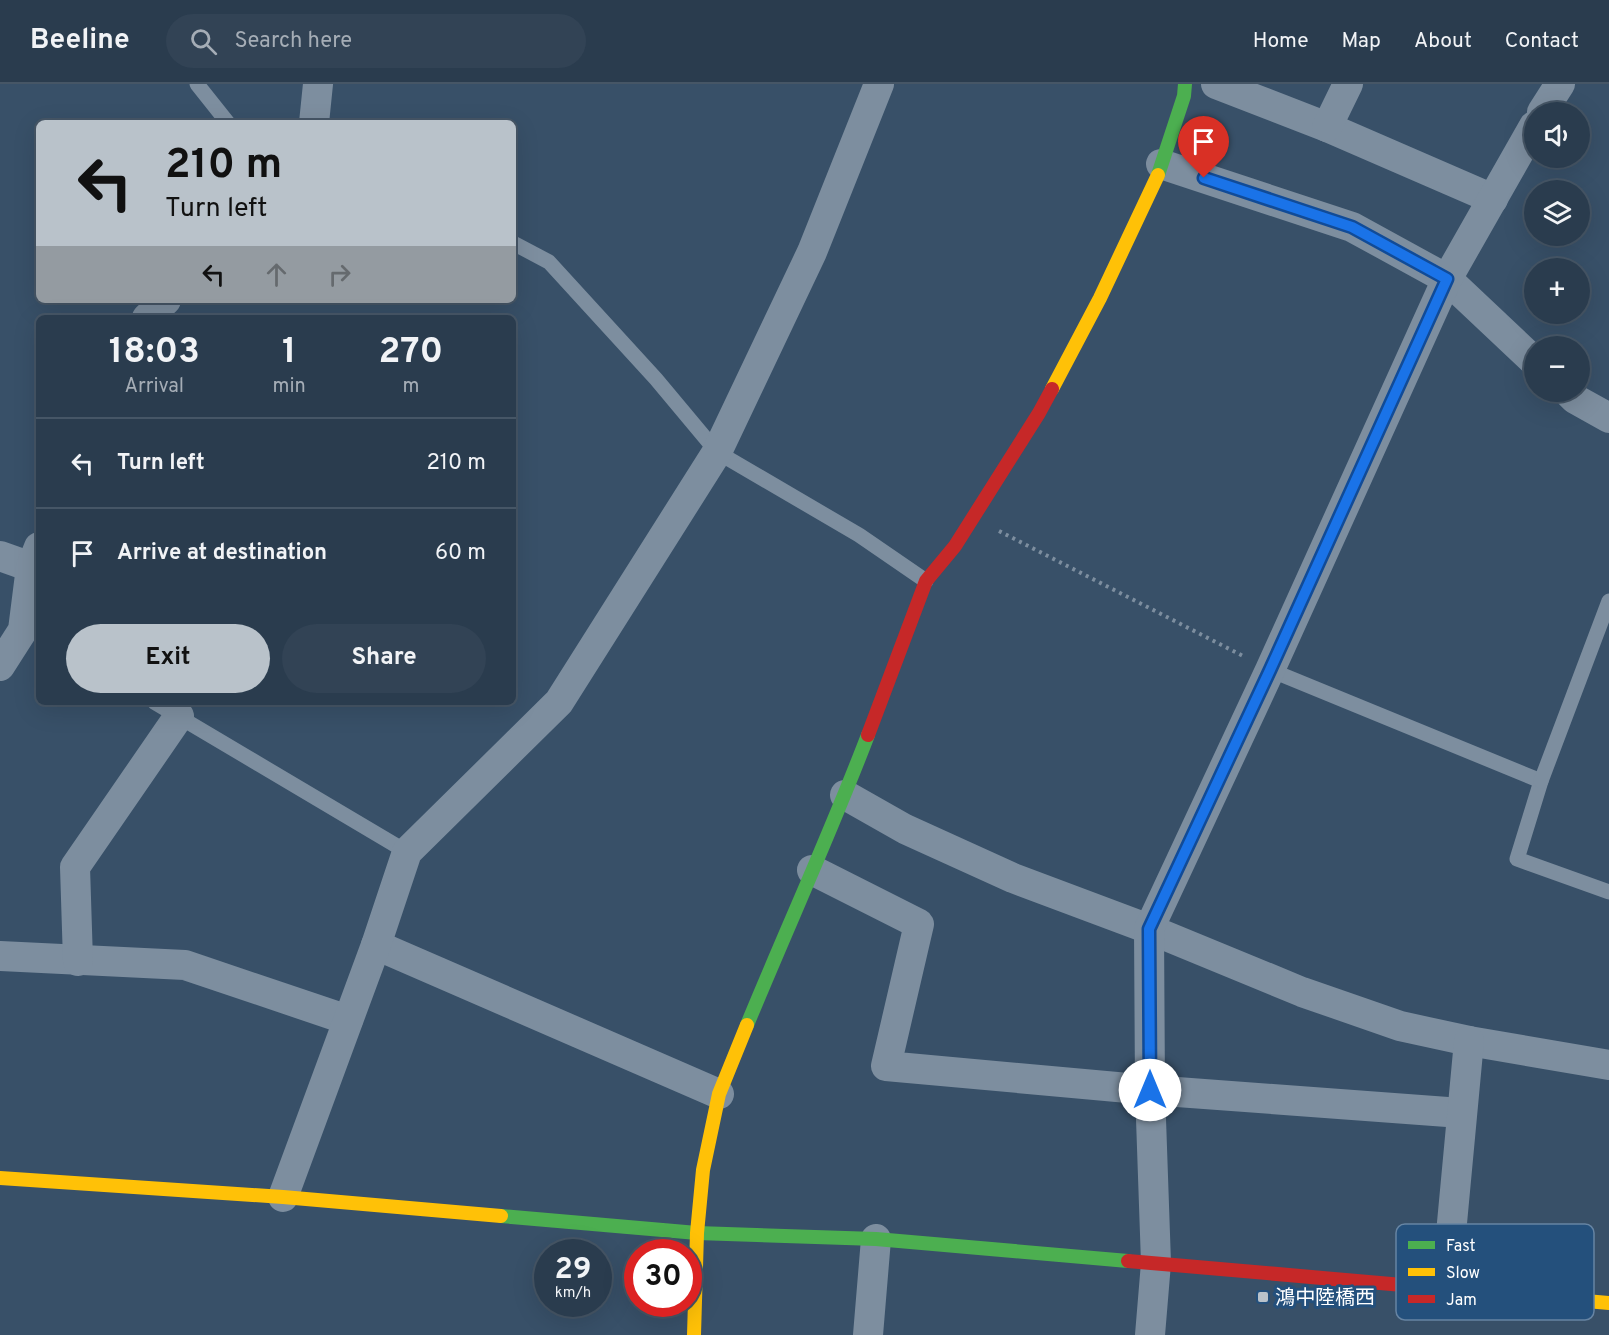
<!DOCTYPE html>
<meta charset="utf-8">
<style>
body{margin:0;font-family:Overpass,"Noto Sans JP",sans-serif;background:#324355;color:#f1f3f6;height:100vh;display:flex;flex-direction:column;font-size:22px;white-space:nowrap}
*{box-sizing:border-box;margin:0}
p{font-size:20px;color:#a5adb6}
.icon{flex:none;width:33px;height:33px;fill:none;stroke:currentColor;stroke-width:2;stroke-linecap:round;stroke-linejoin:round}
.map{position:relative;flex:1;overflow:hidden}
.details{position:absolute;left:36px;top:231px;width:480px;height:390px;display:flex;flex-direction:column;background:#2a3c4e;border-radius:9px;box-shadow:0 6px 24px #0002,0 0 0 2px #465666}
.details>*{flex:none}
.hud{position:absolute;left:36px;top:36px;width:480px;height:183px;border-radius:9px;box-shadow:0 6px 24px #0002,0 0 0 2px #465666;background:#b9c2ca;color:#111;overflow:hidden}
.tools{position:absolute;left:1524px;top:18px;display:grid;gap:12px}
.tools a{display:grid;place-items:center;width:66px;height:66px;border-radius:50%;background:#2a3c4e;box-shadow:0 6px 24px #0002,0 0 0 2px #465666;font-size:30px}
.speed{position:absolute;left:534px;top:1155px;display:flex;gap:12px;font-size:30px;font-weight:700;text-align:center}
.speed>*{display:grid;place-content:center;width:78px;height:78px;border-radius:50%;background:#2a3c4e;box-shadow:0 6px 24px #0002,0 0 0 2px #465666;line-height:1}
.speed small{font-size:15px;font-weight:400}
.speed .limit{border:9px solid #d22;background:#fff;color:#111}
.pin{position:absolute;display:grid;place-items:center;width:51px;height:51px;color:#fff;margin:-62px -26px;border-radius:50% 50% 50% 0;rotate:-45deg;box-shadow:0 0 6px #0007}
.pin .icon{rotate:45deg}
.me{position:absolute;width:66px;margin:-33px;rotate:0deg;stroke-linejoin:round;filter:drop-shadow(0 0 4px #0008)}
.turn{display:flex;align-items:center;gap:21px;height:126px;padding:0 30px;font-size:27px}
.turn .icon{width:78px;height:78px;stroke-width:2.5}
.turn b{display:block;font-size:42px;line-height:51px}
.lanes{display:flex;align-items:center;height:57px;padding:0 30px;background:#0003;justify-content:center;gap:30px;direction:ltr}
.lanes .off{opacity:.35}
.eta{display:flex;justify-content:space-evenly;align-items:center;height:102px;text-align:center}
.eta b{font-size:36px;font-weight:700;line-height:42px}
.primary-button{display:flex;gap:12px;margin-top:auto;padding:12px 30px}
.primary-button a{flex:1;height:69px;border-radius:36px;background:#b9c2ca;color:#111;font-size:24px;font-weight:700;line-height:69px;text-align:center}
.primary-button a+a{background:#324355;color:#f1f3f6}
ul{padding:0;list-style:none}
li{display:flex;align-items:center;gap:18px;height:90px;padding:0 30px;border-top:2px solid #465666}
li div{flex:1}
li b{display:block;font-size:22px}
li em{font-style:normal}
header{display:flex;align-items:center;gap:36px;box-sizing:border-box;height:84px;padding:0 30px;background:#2a3c4e;border-bottom:2px solid #465666}
header strong{font-size:28px}
nav{display:flex;gap:33px;margin-inline-start:auto;font-size:21px}
.search{width:420px;height:54px;background:#324355;display:flex;align-items:center;gap:15px;box-sizing:border-box;padding:0 21px;border-radius:33px;color:#a5adb6;font-size:22px}
.map>svg:first-child{display:block}
.lines{fill:none;stroke-linecap:round;stroke-linejoin:round}
.path{stroke:#7d8e9f;stroke-width:4;stroke-dasharray:3 4.5;stroke-linecap:butt}
.lane{stroke:#7d8e9f;stroke-width:15}
.street{stroke:#7d8e9f;stroke-width:30}
.fast{stroke:#4caf50;stroke-width:14}
.slow{stroke:#ffc107;stroke-width:14}
.jam{stroke:#c62828;stroke-width:14}
.route-casing{stroke:#114b97;stroke-width:15}
.route{stroke:#1a73e8;stroke-width:10}
.poi-dot{fill:#b9c2ca;stroke:#24507c;stroke-width:2}
.labels{text-anchor:middle;stroke-width:6;stroke-linejoin:round;paint-order:stroke}
.poi-label{font-size:20px;fill:#fff;stroke:#24507c;text-anchor:start}
.key{fill:#24507c;stroke:#6684a3;stroke-width:1.5}
.key-label{font-size:16px;fill:#fff}
</style>
<header>
<strong>Beeline</strong>
<div class="search"><svg class="icon" aria-label="search" viewBox="0 0 24 24"><circle cx="10" cy="10" r="6"/><path d="M15 15l6 6"/></svg>Search here</div>
<nav><a>Home</a><a>Map</a><a>About</a><a>Contact</a></nav>
</header>
<div class="map">
<svg width="1609" height="1251" viewBox="0 0 1609 1251">
<rect width="100%" height="100%" fill="#385068"/>
<g class="lines">
<polyline class="path" points="999,447 1245,573"/>
<g class="lane">
<polyline points="197,0 228,39"/>
<polyline points="513,159 549,178 656,295 717,368 859,451 926,497"/>
<polyline points="1270,586 1541,697 1517,775 1609,808"/>
<polyline points="154,618 407,768"/>
<polyline points="1541,697 1609,517"/>
</g>
<g class="street">
<polyline points="1216,0 1327,43 1493,115"/>
<polyline points="1542,28 1560,0"/>
<polyline points="314,39 318,0"/>
<polyline points="1327,43 1348,0"/>
<polyline points="1161,80 1352,143 1447,195 1534,277"/>
<polyline points="147,234 166,216"/>
<polyline points="1568,308 1575,315 1609,334"/>
<polyline points="0,472 31,483"/>
<polyline points="0,582 23,546 31,483 39,463"/>
<polyline points="845,711 905,745 1013,794 1149,845 1302,908 1400,942 1469,957 1609,981"/>
<polyline points="812,786 919,840 886,982 1150,1006 1461,1029"/>
<polyline points="376,861 719,1010"/>
<polyline points="0,872 185,881 348,936"/>
<polyline points="78,877 75,783 179,632"/>
<polyline points="283,1113 376,861 407,768 559,618 717,368 812,168 879,0"/>
<polyline points="1446,1203 1469,957"/>
<polyline points="868,1251 876,1155"/>
<polyline points="1150,1251 1156,1179 1150,1006 1149,845 1270,586 1447,195 1534,42"/>
</g>
<g class="fast">
<polyline points="1158,91 1184,12 1185,0"/>
<path d="M 747,941 C 787,844 831,748 868,651"/>
<polyline points="501,1132 697,1149 876,1155 1128,1177"/>
</g>
<g class="slow">
<polyline points="1052,305 1100,214 1158,91"/>
<polyline points="0,1094 283,1113 501,1132"/>
<polyline points="1506,1210 1609,1219"/>
<polyline points="694,1251 697,1149 703,1086 719,1010 747,941"/>
</g>
<g class="jam">
<polyline points="868,651 926,497 955,462 1039,329 1052,305"/>
<polyline points="1128,1177 1506,1210"/>
</g>
</g>
<g class="lines">
<g class="route-casing">
<polyline id="route" points="1150,1006 1149,845 1270,586 1447,195 1352,143 1204,94"/>
</g>
<use href="#route" class="route"/>
</g>
<rect class="poi-dot" x="1257" y="1207" width="12" height="12" rx="3"/>
<g class="labels">
<g class="poi-label">
<text x="1275" y="1220">鴻中陸橋西</text>
</g>
</g>
<rect x="1396" y="1140" width="198" height="96" rx="9" class="key"/>
<rect x="1408" y="1157" width="27" height="8" fill="#4caf50"/>
<rect x="1408" y="1184" width="27" height="8" fill="#ffc107"/>
<rect x="1408" y="1211" width="27" height="8" fill="#c62828"/>
<g class="key-label">
<text x="1446" y="1167">Fast</text>
<text x="1446" y="1194">Slow</text>
<text x="1446" y="1221">Jam</text>
</g>
</svg>
<div class="tools">
<a><svg class="icon" aria-label="sound" viewBox="0 0 24 24"><path d="M4 9h4l5-4v14l-5-4H4zM17 9q2 3 0 6"/></svg></a>
<a><svg class="icon" aria-label="layers" viewBox="0 0 24 24"><path d="M12 4l9 5-9 5-9-5zM3 14l9 5 9-5"/></svg></a>
<a>+</a>
<a>−</a>
</div>
<div class="speed"><div>29<small>km/h</small></div><div class="limit">30</div></div>
<div class="pin" style="left:1204px;top:94px;background:#d93025"><svg class="icon" aria-label="arrive" viewBox="0 0 24 24"><path d="M6 21V4h12l-3 4 3 4H6"/></svg></div>
<svg class="me" style="left:1150px;top:1006px" viewBox="-20 -20 40 40"><circle r="19" fill="#fff"/><path d="M0-13L10 11 0 6-10 11z" fill="#1a73e8"/></svg>
<div class="hud">
<div class="turn"><svg class="icon" aria-label="left" viewBox="0 0 24 24"><path d="M17 20v-9H6M10 6l-5 5 5 5"/></svg><div><b>210 m</b>Turn left</div></div>
<div class="lanes"><svg class="icon" aria-label="left" viewBox="0 0 24 24"><path d="M17 20v-9H6M10 6l-5 5 5 5"/></svg><svg class="icon off" aria-label="ahead" viewBox="0 0 24 24"><path d="M12 20V5M6 11l6-6 6 6"/></svg><svg class="icon off" aria-label="right" viewBox="0 0 24 24"><path d="M7 20v-9h11M14 6l5 5-5 5"/></svg></div>
</div>
<section class="details">
<div class="eta">
<div><b>18:03</b><p>Arrival</p></div>
<div><b>1</b><p>min</p></div>
<div><b>270</b><p>m</p></div>
</div>
<ul>
<li><svg class="icon" aria-label="left" viewBox="0 0 24 24"><path d="M17 20v-9H6M10 6l-5 5 5 5"/></svg><div><b>Turn left</b></div><em>210 m</em></li>
<li><svg class="icon" aria-label="arrive" viewBox="0 0 24 24"><path d="M6 21V4h12l-3 4 3 4H6"/></svg><div><b>Arrive at destination</b></div><em>60 m</em></li>
</ul>
<div class="primary-button"><a>Exit</a><a>Share</a></div>
</section>
</div>
